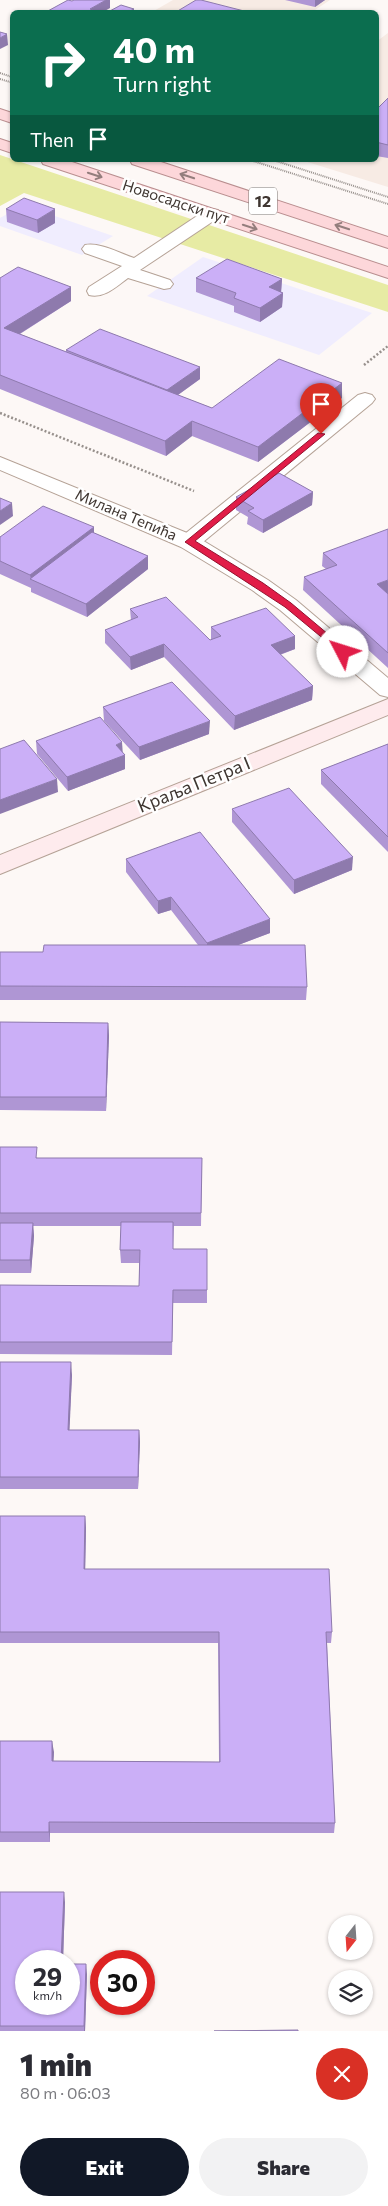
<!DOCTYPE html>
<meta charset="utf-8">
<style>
body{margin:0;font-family:Commissioner,sans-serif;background:#f2f2f3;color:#2b2b33;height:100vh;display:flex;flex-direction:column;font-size:19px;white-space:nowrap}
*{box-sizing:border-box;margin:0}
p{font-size:16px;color:#7c7c81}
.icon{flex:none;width:28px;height:28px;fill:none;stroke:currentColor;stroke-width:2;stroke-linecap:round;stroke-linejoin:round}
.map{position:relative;height:2031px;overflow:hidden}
.details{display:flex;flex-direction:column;background:#fff;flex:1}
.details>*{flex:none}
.banner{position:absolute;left:10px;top:10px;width:369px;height:152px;border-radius:8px;box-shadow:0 1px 4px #0004;background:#0b6e4f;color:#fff;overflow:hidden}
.needle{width:32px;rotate:197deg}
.fabs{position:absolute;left:328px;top:1915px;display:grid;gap:10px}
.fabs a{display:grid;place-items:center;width:45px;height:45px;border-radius:50%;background:#fff;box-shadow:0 1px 4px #0004;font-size:25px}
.speed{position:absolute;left:15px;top:1950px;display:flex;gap:10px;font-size:25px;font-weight:700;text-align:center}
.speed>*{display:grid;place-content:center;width:65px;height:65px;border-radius:50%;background:#fff;box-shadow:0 1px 4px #0004;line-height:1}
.speed small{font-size:12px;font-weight:400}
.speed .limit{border:8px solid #d22;background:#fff;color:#111}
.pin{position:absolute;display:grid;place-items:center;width:42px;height:42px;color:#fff;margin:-51px -21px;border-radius:50% 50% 50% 0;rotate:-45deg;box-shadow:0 0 5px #0007}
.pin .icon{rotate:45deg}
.me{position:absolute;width:55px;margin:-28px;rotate:310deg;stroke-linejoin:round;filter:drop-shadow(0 0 4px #0008)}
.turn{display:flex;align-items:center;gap:18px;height:105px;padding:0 20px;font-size:22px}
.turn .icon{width:65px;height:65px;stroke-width:2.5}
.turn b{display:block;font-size:35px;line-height:42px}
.then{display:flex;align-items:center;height:48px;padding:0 20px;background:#0003;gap:10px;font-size:19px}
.round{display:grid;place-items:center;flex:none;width:52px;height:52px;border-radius:26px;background:#f2f2f3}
.summary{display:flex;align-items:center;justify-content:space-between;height:85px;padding:0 20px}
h1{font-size:30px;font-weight:800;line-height:38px}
.button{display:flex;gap:10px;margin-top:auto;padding:10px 20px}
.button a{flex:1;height:58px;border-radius:30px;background:#111827;color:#fff;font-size:20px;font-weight:800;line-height:58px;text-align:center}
.button a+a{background:#f2f2f3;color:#2b2b33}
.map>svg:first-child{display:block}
.built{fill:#f7ebe4}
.industrial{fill:#f0edfe}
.green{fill:#e7eba4}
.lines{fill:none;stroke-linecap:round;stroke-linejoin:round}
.lane-casing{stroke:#b5a296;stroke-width:2}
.street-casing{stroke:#b5a296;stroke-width:2}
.secondary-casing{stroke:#b5a296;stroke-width:2}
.primary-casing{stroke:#b98e8f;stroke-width:2}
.path-far1{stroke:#97908c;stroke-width:2;stroke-dasharray:1 1;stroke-linecap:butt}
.path{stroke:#97908c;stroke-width:2.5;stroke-dasharray:2 2;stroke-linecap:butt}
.lane{fill:#fff;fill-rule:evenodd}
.street{fill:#fff;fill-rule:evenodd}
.secondary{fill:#feebed;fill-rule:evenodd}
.primary{fill:#fdd7da;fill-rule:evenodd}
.wall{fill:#af96d4}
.shaded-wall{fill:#8e7aad}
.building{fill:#cbaff7;stroke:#8e7aad}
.oneway{stroke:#947e7d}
.route{fill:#e11d48;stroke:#92132f}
.labels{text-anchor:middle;stroke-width:5;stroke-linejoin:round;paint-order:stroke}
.far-street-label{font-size:15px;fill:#3f3631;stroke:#fff}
.shield{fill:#fff;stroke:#79726f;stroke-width:1}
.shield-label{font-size:16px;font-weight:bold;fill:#3f3631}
.street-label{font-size:18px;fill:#3f3631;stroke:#fff}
</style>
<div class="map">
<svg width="388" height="2031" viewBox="0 0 388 2031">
<rect width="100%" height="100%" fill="#fdf8f6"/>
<g class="built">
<polygon points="173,0 330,0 312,12 152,12"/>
<polygon points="388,33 388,187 301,160 376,160 376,42"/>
</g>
<g class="industrial">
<polygon points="23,205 113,236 82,255 0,226 0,218"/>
<polygon points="203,257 372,313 319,355 147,296"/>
</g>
<polygon class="green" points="0,155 388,285 388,312 24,193 0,206"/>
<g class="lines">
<g class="lane-casing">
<g id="lane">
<path d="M 212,209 L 218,210 L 221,214 L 218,218 L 140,270 L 170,280 L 173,284 L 170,288 L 164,289 L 128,278 C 117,286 104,299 89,295 L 87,291 L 89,287 L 122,266 L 85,253 L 82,249 L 85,245 C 100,242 119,253 134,258 L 206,210 Z"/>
<polygon points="365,393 372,395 375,399 372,403 197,547 189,548 181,547 178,542 181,537 358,395"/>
</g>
</g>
<g class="street-casing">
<polygon id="street" points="0,457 197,537 268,580 296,600 388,678 388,697 380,695 280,610 252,590 181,547 0,470"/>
</g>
<g class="secondary-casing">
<polygon id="secondary" points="388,699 388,715 0,874 0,855"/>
</g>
<g class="primary-casing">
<g id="primary">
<polygon points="0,109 12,113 12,123 0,119"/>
<polygon points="0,139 12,143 12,153 0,149"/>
<polygon points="41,160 66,160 388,267 388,278 43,164"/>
<polygon points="130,160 155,160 388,237 388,248 132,164"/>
</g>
</g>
<g class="path-far1">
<polyline points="0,73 12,77"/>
<polyline points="0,79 10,82"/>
<polyline points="250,160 388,204"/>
<polyline points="273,160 388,197"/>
</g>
<g class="path">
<polyline points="364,365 388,346"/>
<polyline points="0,413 194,491"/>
</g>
<use href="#lane" class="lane"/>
<use href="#street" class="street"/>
<use href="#secondary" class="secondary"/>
<use href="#primary" class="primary"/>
</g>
<g class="wall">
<polygon points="285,0 325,0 315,7"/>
<polygon points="12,52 12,65 10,64 10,53"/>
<polygon points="388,98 388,158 376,156 376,110"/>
<polygon points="6,209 55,223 38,233 7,222"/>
<polygon points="0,278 71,287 71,301 20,334 66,352 66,350 200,379 178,395 212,408 342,383 342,398 258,462 192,436 166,456 0,389"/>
<polygon points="196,278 282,279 281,292 283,293 282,307 260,322 234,312 234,306 196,292"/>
<polygon points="313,492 312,505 263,533 247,524 248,517 236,510 236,497"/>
<polygon points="94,527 94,533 148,556 148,569 87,617 31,592 31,588 0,574 0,537"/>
<polygon points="323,553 388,594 388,668 303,590 304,577 326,569 322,566"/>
<polygon points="130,609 210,640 211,640 211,627 295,636 295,649 280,655 313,686 312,700 234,730 164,657 131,670 105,643 105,630 131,620"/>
<polygon points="103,707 209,734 140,760 104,721"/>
<polygon points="36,741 123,753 125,769 68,791 37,754"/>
<polygon points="388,744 388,852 321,784 321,770"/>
<polygon points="232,809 352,870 294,894 232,822"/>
<polygon points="126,859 270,933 238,945 307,987 306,1000 0,1000 0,952 43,952 198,945 171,910 158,914 126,872"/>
<polygon points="0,1022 108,1023 109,1036 106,1111 0,1110"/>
<polygon points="0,1147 38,1158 202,1158 201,1226 174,1226 173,1249 207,1249 207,1303 173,1303 172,1355 0,1354 0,1285 139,1286 139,1263 121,1263 120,1250 121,1226 33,1226 34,1236 31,1273 0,1273"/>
<polygon points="0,1362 72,1375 69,1430 139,1430 140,1442 138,1489 0,1489"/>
<polygon points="0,1516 85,1516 86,1528 85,1569 332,1632 331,1643 327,1643 335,1823 334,1833 50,1833 50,1842 0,1842 0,1741 54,1752 53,1761 219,1762 218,1643 0,1643"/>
<polygon points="0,1892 65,1902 63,1961 26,1961 87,1974 85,2031 0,2031"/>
</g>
<g class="shaded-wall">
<polygon points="106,0 110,0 110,8 103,12 90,12 90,9"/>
<polygon points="315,0 325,0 315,7"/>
<polygon points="134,9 134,12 128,12"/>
<polygon points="7,34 8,45 0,49 0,38"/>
<polygon points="55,209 55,223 38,233 37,220"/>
<polygon points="282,279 281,293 269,287"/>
<polygon points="71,287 71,301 5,343 4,328"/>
<polygon points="283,293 282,307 260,322 260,308"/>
<polygon points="200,367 200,379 168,402 167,390"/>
<polygon points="342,383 342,398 258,462 258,447"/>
<polygon points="192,421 192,436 166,456 165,441"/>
<polygon points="313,492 312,505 263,533 263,520"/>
<polygon points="12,503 13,516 0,525 0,511"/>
<polygon points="94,527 94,540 31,579 30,575"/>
<polygon points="148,556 148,569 87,617 86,604"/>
<polygon points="388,580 388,593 376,597 377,584"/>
<polygon points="295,636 295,649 270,658 271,645"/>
<polygon points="164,644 164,657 131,670 130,657"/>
<polygon points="313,686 312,700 234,730 235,716"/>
<polygon points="210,721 209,734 140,760 139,747"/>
<polygon points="122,742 123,756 116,745"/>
<polygon points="125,755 125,769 68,791 67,777"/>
<polygon points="57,779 58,792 0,814 0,800"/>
<polygon points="353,857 352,870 294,894 294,880"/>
<polygon points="171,897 171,910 158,914 158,901"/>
<polygon points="270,919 270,933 207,957 207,943"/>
<polygon points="108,1023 109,1036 106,1111 106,1097"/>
<polygon points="33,1223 34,1236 31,1273 30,1260"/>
<polygon points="71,1362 72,1375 69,1442 68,1430"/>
<polygon points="139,1430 140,1442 138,1489 138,1477"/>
<polygon points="85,1516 86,1528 85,1580 84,1569"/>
<polygon points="52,1741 54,1752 53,1772 52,1761"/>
<polygon points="49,1822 50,1833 50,1842 49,1832"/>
<polygon points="64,1892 65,1902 63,1961 61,1961"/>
<polygon points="86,1964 87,1974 85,2031 84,2031 84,2026"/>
</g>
<g class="building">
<polygon points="68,0 72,1 74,0 106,0 90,9 100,12 46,12"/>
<polygon points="196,0 201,0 248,12 176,12"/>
<polygon points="121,5 134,9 128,12 108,12"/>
<polygon points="0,32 7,34 0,38"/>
<polygon points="388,98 388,145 376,142 376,110"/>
<polygon points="24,198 55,209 37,220 6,209"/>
<polygon points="227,259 282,279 269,287 283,293 260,308 234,298 236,293 196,278"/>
<polygon points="18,267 71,287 4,328 212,408 279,359 342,383 258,447 192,421 165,441 0,375 0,278"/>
<polygon points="100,329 200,367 167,390 66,350"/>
<polygon points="279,473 313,492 263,520 248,511 254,508 236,497"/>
<polygon points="0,498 12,503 0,511"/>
<polygon points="43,506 94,527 30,575 0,561 0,537"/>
<polygon points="388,529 388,580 377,584 388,594 388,653 304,577 337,565 323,553"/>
<polygon points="92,532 148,556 86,604 30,579"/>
<polygon points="166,597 210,640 221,636 211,627 266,608 295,636 271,645 313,686 235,716 164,644 130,657 105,630 138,617 130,609"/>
<polygon points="172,682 210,721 139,747 103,707"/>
<polygon points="100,717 122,742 116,745 125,755 67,777 36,741"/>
<polygon points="24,740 57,779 0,800 0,749"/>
<polygon points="388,744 388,837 321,770"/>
<polygon points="289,788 353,857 294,880 232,809"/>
<polygon points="200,832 270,919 207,943 171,897 158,901 126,859"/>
<polygon points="44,945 305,945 307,987 0,986 0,952 43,952"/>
<polygon points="0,1022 108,1023 106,1097 0,1097"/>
<polygon points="0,1147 37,1147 36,1158 202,1158 201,1213 0,1213"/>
<polygon points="121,1222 173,1222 173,1249 207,1249 207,1290 173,1290 172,1342 0,1342 0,1285 139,1286 140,1250 120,1250"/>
<polygon points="0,1223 33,1223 30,1260 0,1260"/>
<polygon points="0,1362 71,1362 68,1430 139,1430 138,1477 0,1477"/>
<polygon points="0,1516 85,1516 84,1569 329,1569 332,1632 326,1632 335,1823 49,1822 49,1832 0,1832 0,1741 52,1741 52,1761 220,1762 219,1632 0,1632"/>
<polygon points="0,1892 64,1892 61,1961 26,1961 26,2004 69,2004 69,1964 86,1964 84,2026 0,2026"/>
<polygon points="298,2030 298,2031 214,2031"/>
</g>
<defs><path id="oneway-shaft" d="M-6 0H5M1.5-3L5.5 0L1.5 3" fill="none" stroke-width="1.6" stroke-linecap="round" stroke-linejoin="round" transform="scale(1.25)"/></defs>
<g class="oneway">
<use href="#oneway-shaft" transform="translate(95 175) rotate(18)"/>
<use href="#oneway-shaft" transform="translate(187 176) rotate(-162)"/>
<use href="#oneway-shaft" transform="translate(250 227) rotate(18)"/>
<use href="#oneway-shaft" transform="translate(342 227) rotate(-162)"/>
</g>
<polygon class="route" points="318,433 325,434 195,541 263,583 291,603 347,650 347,654 343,655 285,607 185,542"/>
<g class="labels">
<g class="far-street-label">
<text transform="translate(176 202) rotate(18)" y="5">Новосадски пут</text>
<text transform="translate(126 515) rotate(23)" y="5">Милана Тепића</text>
</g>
<rect class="shield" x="249" y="187.5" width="28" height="27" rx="4"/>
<g class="shield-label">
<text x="263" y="207">12</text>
</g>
<g class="street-label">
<text transform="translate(194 785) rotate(-22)" y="6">Краља Петра I</text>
</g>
</g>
</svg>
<div class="fabs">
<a><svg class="needle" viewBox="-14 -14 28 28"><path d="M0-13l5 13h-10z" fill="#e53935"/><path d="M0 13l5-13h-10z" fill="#7c7c81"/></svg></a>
<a><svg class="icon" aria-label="layers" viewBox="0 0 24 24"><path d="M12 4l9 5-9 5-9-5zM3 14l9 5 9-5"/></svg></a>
</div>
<div class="speed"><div>29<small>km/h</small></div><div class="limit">30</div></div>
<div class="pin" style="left:321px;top:434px;background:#d93025"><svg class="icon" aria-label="arrive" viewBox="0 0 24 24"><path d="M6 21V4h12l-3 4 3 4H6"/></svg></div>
<svg class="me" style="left:343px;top:652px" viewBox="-20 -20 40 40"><circle r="19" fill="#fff"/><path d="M0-13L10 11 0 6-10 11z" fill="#e11d48"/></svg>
<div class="banner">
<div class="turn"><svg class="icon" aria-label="right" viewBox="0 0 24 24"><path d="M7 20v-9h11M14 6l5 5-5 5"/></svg><div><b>40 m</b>Turn right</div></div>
<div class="then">Then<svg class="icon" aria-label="arrive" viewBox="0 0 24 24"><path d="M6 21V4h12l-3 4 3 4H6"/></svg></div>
</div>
</div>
<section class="details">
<div class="summary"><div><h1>1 min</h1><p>80 m · 06:03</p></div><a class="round" style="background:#d93025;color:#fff"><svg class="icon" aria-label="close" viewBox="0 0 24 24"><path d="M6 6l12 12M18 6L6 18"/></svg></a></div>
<div class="button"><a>Exit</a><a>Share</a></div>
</section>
